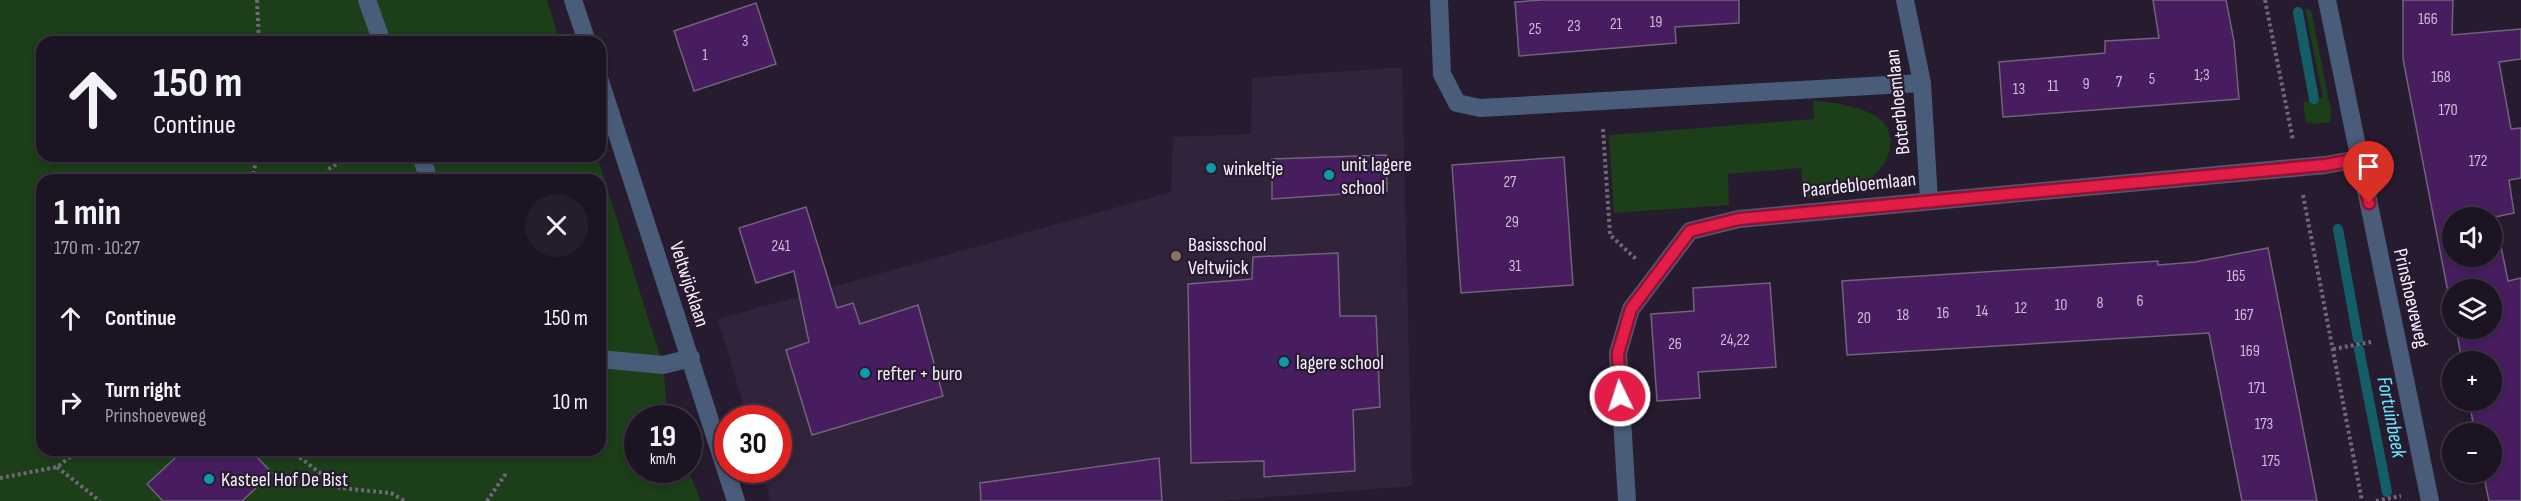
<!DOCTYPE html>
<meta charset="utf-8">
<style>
body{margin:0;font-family:"Sofia Sans Condensed",sans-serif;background:#251d2b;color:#f1f3f6;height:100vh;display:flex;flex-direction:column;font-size:22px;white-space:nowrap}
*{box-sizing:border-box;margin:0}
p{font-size:20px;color:#a09ea6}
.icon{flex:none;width:33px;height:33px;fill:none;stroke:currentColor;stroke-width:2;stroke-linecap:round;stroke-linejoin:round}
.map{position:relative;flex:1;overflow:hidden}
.drawer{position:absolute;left:36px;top:174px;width:570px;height:282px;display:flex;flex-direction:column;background:#1d1423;border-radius:18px;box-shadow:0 3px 9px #0003,0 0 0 2px #3b3341}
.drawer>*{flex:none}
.top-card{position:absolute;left:36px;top:36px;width:570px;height:126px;border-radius:18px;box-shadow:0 3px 9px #0003,0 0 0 2px #3b3341;background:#1d1423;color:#f1f3f6;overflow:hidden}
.controls{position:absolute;left:2442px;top:207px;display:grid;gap:12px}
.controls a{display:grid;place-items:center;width:60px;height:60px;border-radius:50%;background:#1d1423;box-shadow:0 3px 9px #0003,0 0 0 2px #3b3341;font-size:30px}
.speed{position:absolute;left:624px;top:405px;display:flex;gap:12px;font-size:30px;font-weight:700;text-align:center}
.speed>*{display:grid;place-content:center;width:78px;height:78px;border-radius:50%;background:#1d1423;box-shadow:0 3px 9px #0003,0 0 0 2px #3b3341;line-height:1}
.speed small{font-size:15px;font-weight:400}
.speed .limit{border:9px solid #d22;background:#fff;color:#111}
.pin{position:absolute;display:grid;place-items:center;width:51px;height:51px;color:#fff;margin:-62px -26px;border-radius:50% 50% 50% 0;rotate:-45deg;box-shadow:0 0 6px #0007}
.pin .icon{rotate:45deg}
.me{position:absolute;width:66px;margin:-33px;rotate:356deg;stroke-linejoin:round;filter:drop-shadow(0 0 4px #0008)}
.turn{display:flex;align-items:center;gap:21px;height:126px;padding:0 18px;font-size:27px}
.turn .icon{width:78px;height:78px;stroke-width:2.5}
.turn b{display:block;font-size:42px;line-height:51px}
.round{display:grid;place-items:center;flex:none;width:63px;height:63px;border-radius:32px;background:#251d2b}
.head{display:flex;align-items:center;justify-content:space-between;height:102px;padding:0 18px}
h1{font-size:36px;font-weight:700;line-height:45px}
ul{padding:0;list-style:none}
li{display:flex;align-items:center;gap:18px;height:84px;padding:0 18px}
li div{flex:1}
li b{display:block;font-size:22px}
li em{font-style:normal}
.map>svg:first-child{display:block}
.built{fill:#32233c}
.green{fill:#1c3e19;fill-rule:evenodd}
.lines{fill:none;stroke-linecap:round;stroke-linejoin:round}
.stream{stroke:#145e68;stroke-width:10}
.building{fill:#471d5f;stroke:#70637a;stroke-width:1.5;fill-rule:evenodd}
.path{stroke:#726779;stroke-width:4;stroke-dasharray:3 3;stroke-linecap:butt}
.minor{stroke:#495c79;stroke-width:18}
.route-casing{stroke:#92132f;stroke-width:15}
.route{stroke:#e11d48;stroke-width:10}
.culture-dot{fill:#0f9aa8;stroke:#271b2f;stroke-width:2}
.education-dot{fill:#8d6e63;stroke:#271b2f;stroke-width:2}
.labels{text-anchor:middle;stroke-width:4.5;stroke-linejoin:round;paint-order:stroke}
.number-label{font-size:16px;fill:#ccbbd6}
.street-label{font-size:20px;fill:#f8f0fd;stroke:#271b2f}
.poi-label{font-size:20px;fill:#f8f0fd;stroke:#271b2f;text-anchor:start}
.water-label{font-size:21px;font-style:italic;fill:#67eafd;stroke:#271b2f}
</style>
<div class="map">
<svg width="2521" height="501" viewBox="0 0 2521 501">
<rect width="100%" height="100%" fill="#271b2f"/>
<polygon class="built" points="1402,67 1412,486 1219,501 771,501 762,470 778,470 778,418 747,418 718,319 1171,192 1173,137 1251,134 1252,78"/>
<g class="green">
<path d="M 0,0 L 547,0 L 560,42 L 42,42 L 42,156 L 597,156 L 663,365 L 668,418 L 638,418 L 638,470 L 688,470 L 701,501 L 0,501 ZM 42,180 L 600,180 L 600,450 L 42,450 Z"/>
<polygon points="2305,9 2311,10 2331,111 2330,122 2314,124 2306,122 2303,102 2323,98"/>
<path d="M 1813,101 C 1831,101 1878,109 1886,126 C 1903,157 1868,187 1841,195 C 1830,198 1815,197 1804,198 L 1801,168 L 1728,174 L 1729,205 L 1614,213 L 1609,135 L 1814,119 Z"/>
</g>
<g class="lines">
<g class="stream">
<polyline points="2298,12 2314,99"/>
<polyline points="2338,229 2358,339"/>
<polyline points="2359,349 2387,492"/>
</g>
</g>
<g class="building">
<polygon points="1541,0 1739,0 1739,23 1675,27 1676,43 1519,56 1515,2"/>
<polygon points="2153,0 2226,0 2234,41 2239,99 2003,117 1999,62 2105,53 2105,41 2159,38"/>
<path d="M 2403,0 L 2453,0 L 2452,35 L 2521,29 L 2521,59 L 2499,62 L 2511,129 L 2521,128 L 2521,178 L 2509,180 L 2514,213 L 2495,217 L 2508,281 L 2521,278 L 2521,501 L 2489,501 L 2483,472 L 2492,472 L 2492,434 L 2475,434 L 2469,400 L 2492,400 L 2492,362 L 2462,362 L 2456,328 L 2492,328 L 2492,290 L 2452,290 L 2452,313 L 2403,59 ZM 2452,218 L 2492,218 L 2492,256 L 2452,256 Z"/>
<polygon points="756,3 776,64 694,91 674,31"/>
<polygon points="1386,155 1387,191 1272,199 1272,159"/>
<polygon points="1564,157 1573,285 1461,293 1452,165"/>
<polygon points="806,207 837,308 853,303 860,324 918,305 943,396 812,435 786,350 809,342 794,271 756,283 739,228"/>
<polygon points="2268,248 2317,501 2242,501 2209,333 1847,355 1842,281 2158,261 2158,265 2195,262"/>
<polygon points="1338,253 1340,316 1376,316 1380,407 1353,410 1355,471 1264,477 1264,461 1191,463 1188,284 1252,279 1253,257"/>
<polygon points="1770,283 1776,367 1698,372 1700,398 1657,401 1651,314 1694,311 1693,288"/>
<polygon points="184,450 250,450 272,473 242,501 163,501 147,484"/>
<polygon points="1159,458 1162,501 981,501 980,483"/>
</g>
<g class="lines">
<g class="path">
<polyline points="257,0 259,42"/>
<polyline points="2265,0 2293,140"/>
<polyline points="1603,129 1610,235 1636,259"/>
<polyline points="252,180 257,156"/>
<polyline points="323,180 330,168 351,156"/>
<polyline points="2303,195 2362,501"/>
<polyline points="2333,349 2371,342"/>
<polyline points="290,450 340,488 391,493 405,501"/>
<polyline points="57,467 100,501"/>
<polyline points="0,478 57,467 79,450"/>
<polyline points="487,501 507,472"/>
<polyline points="2376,501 2401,496"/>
</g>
<g class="minor">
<polyline points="367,0 382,42"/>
<polyline points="573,0 587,42"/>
<polyline points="1439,0 1442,74 1457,103 1480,108 1922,83"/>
<polyline points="1905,0 1922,83 1929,200"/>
<polyline points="2327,0 2430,501"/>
<polyline points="600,81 736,501"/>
<polyline points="421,156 429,180"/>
<polyline points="600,359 663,365 691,358"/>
<polyline points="1627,501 1618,353 1631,309 1690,231 1739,219 2325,165 2359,159"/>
</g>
</g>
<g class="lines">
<g class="route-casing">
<polyline id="route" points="1620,396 1618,353 1631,309 1690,231 1739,219 2325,165 2359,159 2369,203"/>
</g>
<use href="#route" class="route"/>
</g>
<g class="culture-dot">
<circle cx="1211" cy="168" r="6"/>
<circle cx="1329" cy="175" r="6"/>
<circle cx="1284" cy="362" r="6"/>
<circle cx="865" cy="373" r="6"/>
<circle cx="209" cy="479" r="6"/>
</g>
<circle class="education-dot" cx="1176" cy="256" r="6"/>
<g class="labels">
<g class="number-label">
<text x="2428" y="24">166</text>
<text x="1656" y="27">19</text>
<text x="1616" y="29">21</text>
<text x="1574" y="31">23</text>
<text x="1535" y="34">25</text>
<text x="745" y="46">3</text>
<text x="705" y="60">1</text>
<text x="2202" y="80">1;3</text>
<text x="2441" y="82">168</text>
<text x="2152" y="84">5</text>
<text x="2119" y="87">7</text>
<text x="2086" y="89">9</text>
<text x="2053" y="91">11</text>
<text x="2019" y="94">13</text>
<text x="2448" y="115">170</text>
<text x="2478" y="166">172</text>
<text x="1510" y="187">27</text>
<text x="1512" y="227">29</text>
<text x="781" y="251">241</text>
<text x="1515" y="271">31</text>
<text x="2236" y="281">165</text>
<text x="2140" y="306">6</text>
<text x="2100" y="308">8</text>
<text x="2061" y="310">10</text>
<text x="2021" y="313">12</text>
<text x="1982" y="316">14</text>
<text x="1943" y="318">16</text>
<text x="1903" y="320">18</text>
<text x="2244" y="320">167</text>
<text x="1864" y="323">20</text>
<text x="1735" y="345">24,22</text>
<text x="1675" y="349">26</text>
<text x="2250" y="356">169</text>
<text x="2257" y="393">171</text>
<text x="2264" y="429">173</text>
<text x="2271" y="466">175</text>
</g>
<g class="street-label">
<text transform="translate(1897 102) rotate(-96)" y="7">Boterbloemlaan</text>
<text transform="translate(1859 184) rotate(-6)" y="7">Paardebloemlaan</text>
<text transform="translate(690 284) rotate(72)" y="7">Veltwijcklaan</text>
<text transform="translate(2412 298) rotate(77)" y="7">Prinshoeveweg</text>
</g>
<g class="poi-label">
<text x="1341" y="171">unit lagere<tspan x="1341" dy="23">school</tspan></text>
<text x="1223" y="175">winkeltje</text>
<text x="1188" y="251">Basisschool<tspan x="1188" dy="23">Veltwijck</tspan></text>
<text x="1296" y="369">lagere school</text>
<text x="877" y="380">refter + buro</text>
<text x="221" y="486">Kasteel Hof De Bist</text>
</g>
<g class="water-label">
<text transform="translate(2392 417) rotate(79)" y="7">Fortuinbeek</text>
</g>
</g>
</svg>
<div class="controls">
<a><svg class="icon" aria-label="sound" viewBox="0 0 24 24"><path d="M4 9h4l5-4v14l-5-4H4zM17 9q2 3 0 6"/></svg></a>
<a><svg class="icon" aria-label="layers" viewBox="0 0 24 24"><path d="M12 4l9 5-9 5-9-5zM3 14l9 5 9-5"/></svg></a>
<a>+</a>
<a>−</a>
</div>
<div class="speed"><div>19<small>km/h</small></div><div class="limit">30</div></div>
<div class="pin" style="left:2369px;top:203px;background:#d93025"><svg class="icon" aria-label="arrive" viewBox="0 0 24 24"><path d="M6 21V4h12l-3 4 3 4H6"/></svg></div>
<svg class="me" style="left:1620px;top:396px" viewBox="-20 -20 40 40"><circle r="17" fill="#e11d48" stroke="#fff" stroke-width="3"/><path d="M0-11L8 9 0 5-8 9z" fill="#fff"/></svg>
<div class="top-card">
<div class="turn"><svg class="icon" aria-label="ahead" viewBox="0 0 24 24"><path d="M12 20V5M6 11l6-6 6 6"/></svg><div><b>150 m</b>Continue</div></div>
</div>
<section class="drawer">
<div class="head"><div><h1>1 min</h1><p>170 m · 10:27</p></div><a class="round"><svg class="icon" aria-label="close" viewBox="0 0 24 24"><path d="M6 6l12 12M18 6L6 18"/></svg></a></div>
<ul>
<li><svg class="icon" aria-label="ahead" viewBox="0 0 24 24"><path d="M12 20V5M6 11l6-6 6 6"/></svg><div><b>Continue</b></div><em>150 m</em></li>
<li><svg class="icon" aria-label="right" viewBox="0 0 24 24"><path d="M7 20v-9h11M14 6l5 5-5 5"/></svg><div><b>Turn right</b><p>Prinshoeveweg</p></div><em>10 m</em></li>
</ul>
</section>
</div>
